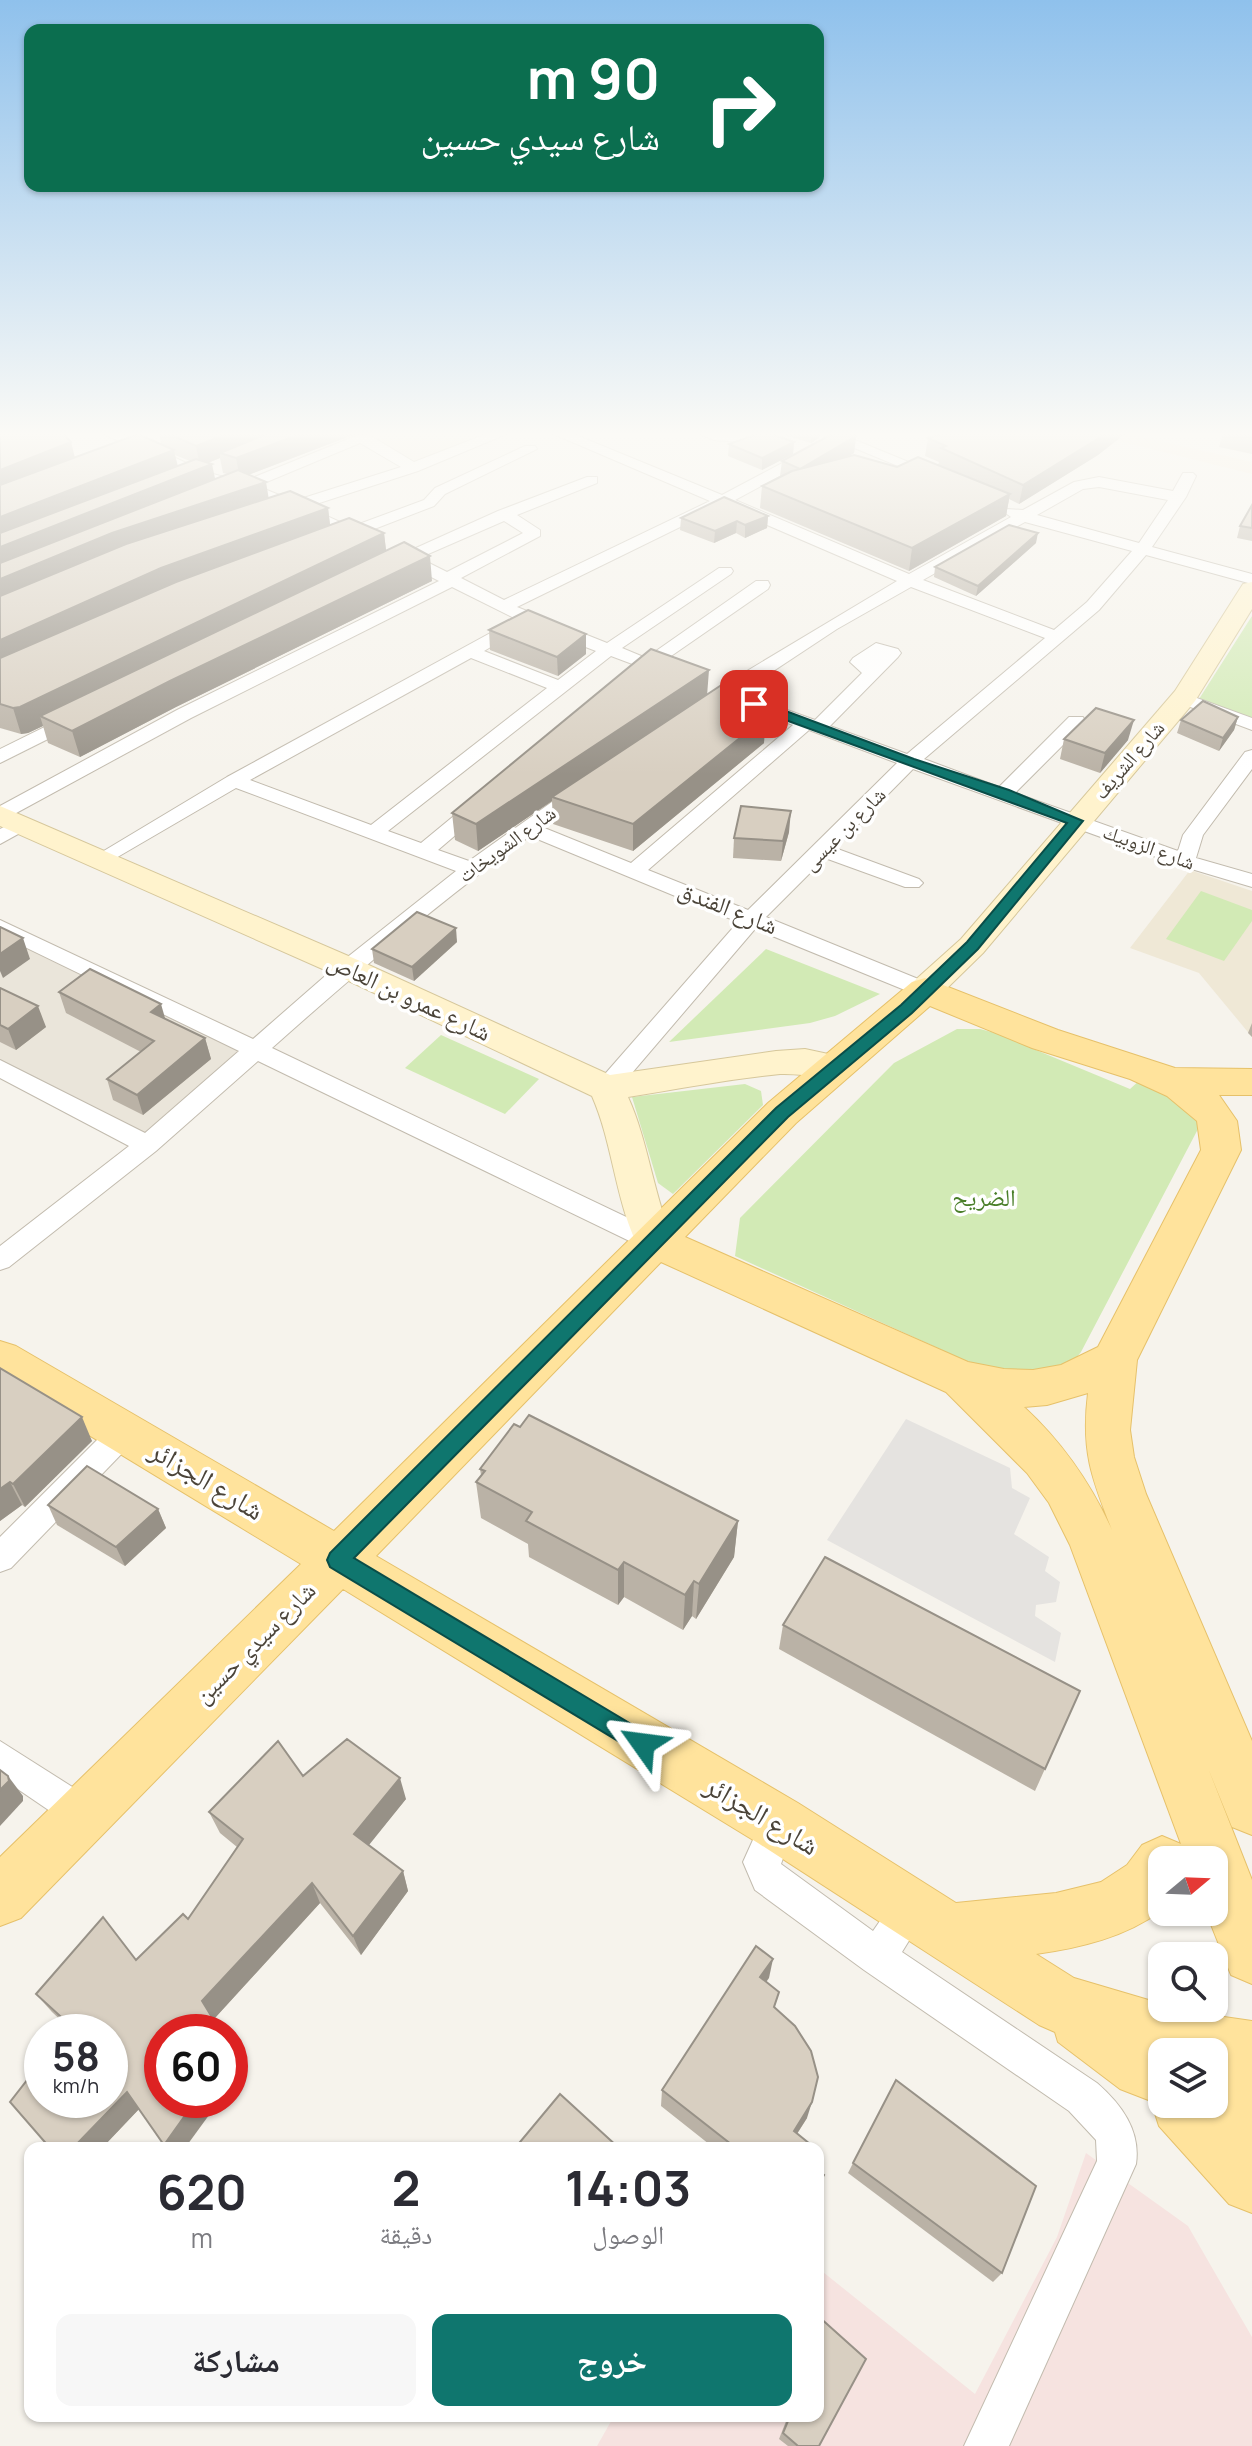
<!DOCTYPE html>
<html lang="ar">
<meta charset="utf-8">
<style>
body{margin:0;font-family:Manrope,"Noto Naskh Arabic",sans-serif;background:#f7f7f7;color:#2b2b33;direction:rtl;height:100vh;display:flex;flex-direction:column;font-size:30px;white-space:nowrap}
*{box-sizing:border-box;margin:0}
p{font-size:26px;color:#7c7c81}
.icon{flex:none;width:44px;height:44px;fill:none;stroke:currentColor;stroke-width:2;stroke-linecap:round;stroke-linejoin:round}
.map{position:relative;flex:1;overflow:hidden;direction:ltr}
.sheet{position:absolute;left:24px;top:2142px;width:800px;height:280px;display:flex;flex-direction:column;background:#fff;border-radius:16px;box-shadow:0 2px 6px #0004;direction:rtl}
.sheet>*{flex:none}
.banner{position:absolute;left:24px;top:24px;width:800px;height:168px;border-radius:16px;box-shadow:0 2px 6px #0004;direction:rtl;background:#0b6e4f;color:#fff;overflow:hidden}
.needle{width:52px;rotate:71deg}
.controls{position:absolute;left:1148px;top:1846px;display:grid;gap:16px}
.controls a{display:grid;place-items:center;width:80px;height:80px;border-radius:16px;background:#fff;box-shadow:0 2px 6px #0004;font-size:40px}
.speed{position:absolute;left:24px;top:2014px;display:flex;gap:16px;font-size:40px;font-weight:700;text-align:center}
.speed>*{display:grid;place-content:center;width:104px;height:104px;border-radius:50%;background:#fff;box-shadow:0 2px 6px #0004;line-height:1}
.speed small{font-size:20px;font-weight:400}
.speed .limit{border:12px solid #d22;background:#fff;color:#111}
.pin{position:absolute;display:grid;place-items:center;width:68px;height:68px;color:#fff;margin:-34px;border-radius:16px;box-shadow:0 4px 12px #0006}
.me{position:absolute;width:88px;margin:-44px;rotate:301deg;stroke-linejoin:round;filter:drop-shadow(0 0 6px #0008)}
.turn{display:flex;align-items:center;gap:28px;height:168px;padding:0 32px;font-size:36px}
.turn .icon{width:104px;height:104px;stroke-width:2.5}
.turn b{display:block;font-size:56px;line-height:68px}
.eta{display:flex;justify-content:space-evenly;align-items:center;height:136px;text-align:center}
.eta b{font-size:48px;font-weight:700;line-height:56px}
.action{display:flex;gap:16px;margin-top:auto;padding:16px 32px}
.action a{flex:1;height:92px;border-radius:16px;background:#0f766e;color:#fff;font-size:32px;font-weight:700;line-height:92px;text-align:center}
.action a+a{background:#f7f7f7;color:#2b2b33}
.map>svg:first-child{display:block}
.residential{fill:#eae5da}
.commercial{fill:#f7ead8}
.education{fill:#efe8d6}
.medical{fill:#f6e3e0}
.green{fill:#d2eab5}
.parking{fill:#e5e3e0}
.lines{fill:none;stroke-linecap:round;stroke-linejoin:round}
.street-casing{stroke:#c2bbae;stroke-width:2}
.secondary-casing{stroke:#d6c79b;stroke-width:2}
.primary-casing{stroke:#e6c16a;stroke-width:2}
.street{fill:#fff;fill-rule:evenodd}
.secondary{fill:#fff3cd;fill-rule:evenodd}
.primary{fill:#ffe39c;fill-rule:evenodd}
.wall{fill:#bab2a6;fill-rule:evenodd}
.shaded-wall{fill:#979187}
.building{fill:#d8cfc1;stroke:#979187;stroke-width:2}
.route{fill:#0f766e;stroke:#0a4d48;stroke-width:2}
.labels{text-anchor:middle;stroke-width:7;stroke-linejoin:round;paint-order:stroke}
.far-street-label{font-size:20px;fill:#4b4439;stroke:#fff}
.street-label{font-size:24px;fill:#4b4439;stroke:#fff}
.park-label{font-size:24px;fill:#4a7f2a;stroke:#fff}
.near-street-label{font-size:28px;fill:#4b4439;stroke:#fff}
</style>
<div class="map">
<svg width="1252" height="2446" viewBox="0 0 1252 2446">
<rect width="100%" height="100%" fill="#f6f3ec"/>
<polygon class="residential" points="0,925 248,1049 138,1144 0,1069"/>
<polygon class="commercial" points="1126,433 1252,462 1252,474 1119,441"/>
<g class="education">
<polygon points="389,433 485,433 406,468 362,443"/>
<polygon points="1190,870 1252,891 1252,1037 1199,973 1130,948"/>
</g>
<polygon class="medical" points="1086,2153 1188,2226 1252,2337 1252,2446 597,2446 614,2416 818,2416 818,2268 975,2394 1057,2237"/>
<g class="green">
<polygon points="1252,616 1252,720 1199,699"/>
<polygon points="1201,891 1252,910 1252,921 1224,961 1166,939"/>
<polygon points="766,949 880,994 835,1016 810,1023 669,1042"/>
<polygon points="957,1029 980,1029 995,1033 1130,1089 1141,1079 1197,1110 1198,1129 1081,1352 1065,1372 1006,1379 735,1256 740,1218 894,1063"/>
<polygon points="441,1035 539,1079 505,1114 405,1068"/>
<polygon points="745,1084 761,1091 763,1105 673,1194 658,1183 632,1097"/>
</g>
<polygon class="parking" points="906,1419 1010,1468 1012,1488 1030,1498 1014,1534 1049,1557 1045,1571 1060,1582 1056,1602 1036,1605 1035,1616 1061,1633 1055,1662 827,1540"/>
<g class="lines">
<g class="street-casing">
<g id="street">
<path d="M 102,433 L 121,433 L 206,472 L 242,482 L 358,435 L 371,436 L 414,462 L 489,433 L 509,433 L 418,471 L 307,507 L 351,527 L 424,500 L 435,488 L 525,446 L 535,446 L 537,449 L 445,494 L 434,506 L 364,533 L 372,539 L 364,544 L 350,538 L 336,539 L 334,536 L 337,532 L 292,511 L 278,512 L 275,509 L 279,505 L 244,492 L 232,492 L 230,488 L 196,478 ZM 360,443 L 401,467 L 294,501 L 257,486 Z"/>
<path d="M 551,433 L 571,433 L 722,495 L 805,451 L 815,451 L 815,457 L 735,500 L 909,574 L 1011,517 L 1004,512 L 1006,509 L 1023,510 L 1074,482 L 1099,477 L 1173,491 L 1183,473 L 1193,473 L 1196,476 L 1186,497 L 1152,547 L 1252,574 L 1252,584 L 1146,555 L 1099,610 L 924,759 L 999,787 L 1069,717 L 1083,717 L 1085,721 L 1083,725 L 1015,793 L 1178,851 L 1183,835 L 1245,752 L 1252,750 L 1252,769 L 1203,835 L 1196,858 L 1252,874 L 1252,887 L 1178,865 L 913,769 L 835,848 L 919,879 L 923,883 L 919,887 L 905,887 L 825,858 L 766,917 L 933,985 L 936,990 L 933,995 L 917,995 L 755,929 L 614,1094 L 606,1096 L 598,1094 L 594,1088 L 598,1082 L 738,922 L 530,836 C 439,902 355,974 272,1048 L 664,1235 L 668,1242 L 664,1249 L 655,1252 L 646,1249 L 258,1061 L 156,1151 L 9,1267 L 0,1270 L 0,1246 L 129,1146 L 0,1078 L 0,1060 L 145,1133 L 239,1051 L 0,935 L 0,920 L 253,1039 L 340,963 L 456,871 L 236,788 L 109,862 L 102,864 L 92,858 L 227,777 L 516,619 L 452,587 L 191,718 L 7,818 L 0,820 L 0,806 L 177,710 L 439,581 L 406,564 L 392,565 L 390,562 L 394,552 L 407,552 L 498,511 L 587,477 L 597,477 L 597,483 L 517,515 L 540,530 L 540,536 L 461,578 L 504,600 L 710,501 ZM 1099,487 L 1168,500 L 1139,543 L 1037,515 L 1083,489 ZM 723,506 L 897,581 L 717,689 L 700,705 L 709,711 L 728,701 L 793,725 L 631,863 L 542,827 L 587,795 L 590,791 L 580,785 L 573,787 L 469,861 L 438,850 L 486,809 L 489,805 L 486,801 L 472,801 L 421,843 L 388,831 L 611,656 L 635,665 L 628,672 L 631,676 L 637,677 L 650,671 L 668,677 L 674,676 L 677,672 L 661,663 L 768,589 L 770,585 L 768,581 L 756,581 L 646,658 L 622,648 L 731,574 L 733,571 L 731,568 L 719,568 L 607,643 L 517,607 ZM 504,521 L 523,533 L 447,572 L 419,558 ZM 1025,522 L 1132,551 L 1087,602 L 1054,630 L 923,580 ZM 911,587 L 1045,638 L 907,754 L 830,726 L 898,657 L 901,653 L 898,649 L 876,643 L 853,658 L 850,662 L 862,673 L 815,720 L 740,693 L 837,629 ZM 528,625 L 596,651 L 558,680 L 484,651 ZM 471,658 L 547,688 L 371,825 L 250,780 ZM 809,730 L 897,763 L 748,910 L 648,870 Z"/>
<polygon points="697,433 760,433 786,441 779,445 714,440"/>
<polygon points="818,433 838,433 945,477 942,480 932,480"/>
<polygon points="1183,693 1252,718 1252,730 1177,702 1174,698"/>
<polygon points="75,712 84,718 82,722 0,763 0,749"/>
<polygon points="22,818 32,824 29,828 0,844 0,829"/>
<polygon points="125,1419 135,1422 140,1431 135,1440 11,1568 0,1572 0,1537 115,1422"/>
<polygon points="0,1741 96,1802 101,1814 96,1826 84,1831 72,1826 0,1777"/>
<path d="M 778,1806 L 790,1811 L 795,1823 L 781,1864 L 873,1931 L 898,1895 L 911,1890 L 924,1895 L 929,1908 L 902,1952 L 1097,2083 C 1121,2104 1141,2130 1136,2164 L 1009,2446 L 964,2446 L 1097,2161 L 1096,2140 L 1069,2111 L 864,1970 L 755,1890 L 743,1862 L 766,1811 Z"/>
</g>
</g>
<g class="secondary-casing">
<g id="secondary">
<polygon points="1252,582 1252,609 1195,701 983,953 937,998 925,1001 913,998 908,990 913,982 961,939 1175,691 1243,584"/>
<path d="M 0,806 L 360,961 L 610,1075 L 776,1051 L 805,1049 L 847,1058 L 852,1066 L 847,1074 C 826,1080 803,1073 780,1074 C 729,1079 678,1089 628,1097 C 649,1143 653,1195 674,1242 L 669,1252 L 655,1256 L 641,1252 C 615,1204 614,1146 592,1096 L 336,975 L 0,826 Z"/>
</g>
</g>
<g class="primary-casing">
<path id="primary" d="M 925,978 L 1058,1030 L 1175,1068 L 1252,1069 L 1252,1095 L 1219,1095 L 1237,1121 L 1241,1150 L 1137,1360 L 1130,1430 L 1134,1457 L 1146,1494 L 1252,1741 L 1252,1835 L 1232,1827 L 1208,1768 L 1252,1880 L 1252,1984 L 1231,1975 L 1206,1912 L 1214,1912 L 1214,1860 L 1162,1860 L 1162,1910 C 1126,1937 1080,1948 1036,1954 L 1074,1978 L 1162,2004 L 1162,2008 L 1252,2021 L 1252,2213 L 1229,2204 L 1159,2126 L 1151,2101 L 1120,2089 L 1058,2042 L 1055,2032 L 1039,2025 L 758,1843 L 343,1589 L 21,1918 L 0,1926 L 0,1857 L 301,1564 L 0,1381 L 0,1341 L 16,1346 L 334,1531 L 768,1103 L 912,982 ZM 930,1006 L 1032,1048 L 1130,1079 L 1167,1096 L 1197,1121 L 1201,1150 L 1098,1347 L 1061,1365 L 1033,1370 L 1004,1369 L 968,1362 L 685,1237 L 796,1123 ZM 661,1262 L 946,1392 L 1027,1473 L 1049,1503 L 1070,1545 L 1181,1844 L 1162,1836 L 1142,1845 L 1127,1865 L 1101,1882 L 1056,1893 L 956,1903 L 798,1803 L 376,1556 ZM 1088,1393 C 1081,1450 1091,1477 1112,1530 C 1090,1482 1063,1443 1024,1407 L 1047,1405 ZM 1162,2052 L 1214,2052 L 1214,2104 L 1162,2104 Z"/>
</g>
<use href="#street" class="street"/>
<use href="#secondary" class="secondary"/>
<use href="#primary" class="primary"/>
</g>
<g class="wall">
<path d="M 0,433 L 71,442 L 74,457 L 161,444 L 159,433 L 358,433 L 248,475 L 269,498 L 328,508 L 330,525 L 384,533 L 386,551 L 432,581 L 176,707 L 80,757 L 48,743 L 43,726 L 28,733 L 21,734 L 0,728 ZM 175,455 L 190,461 L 178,466 ZM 220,458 L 223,473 L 227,474 L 215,479 L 208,463 Z"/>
<polygon points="784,433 820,433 819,438 811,443 784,435"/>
<polygon points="944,433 1126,433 1098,455 1019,504 1009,499 1006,516 909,571 760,508 762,486 780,476 782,461 856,436 854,453 847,457 897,467 938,465 939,462 925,456 928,438"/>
<polygon points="1223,433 1252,433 1252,454 1219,447"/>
<polygon points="794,442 793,454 762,470 728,456 729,444"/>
<polygon points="1252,505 1252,541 1237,538 1240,526"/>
<polygon points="768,516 767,528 745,538 736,533 714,543 680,530 681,518"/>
<polygon points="1036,543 976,596 934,577 935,567"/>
<polygon points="489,630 586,654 558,676 490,650"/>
<polygon points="708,694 764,743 633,851 553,824 552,801 478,851 455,840 452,813"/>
<polygon points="1238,717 1234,730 1219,751 1177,733 1181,720"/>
<polygon points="1064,739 1128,740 1100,773 1060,759"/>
<polygon points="789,832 781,861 733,858 734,838"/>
<polygon points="457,942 414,981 374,963 372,949"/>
<polygon points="0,988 46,1027 16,1050 0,1042"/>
<polygon points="59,992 165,1019 205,1038 211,1059 143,1115 113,1100 107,1079 141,1052 66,1013"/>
<polygon points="1252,1023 1252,1037 1248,1033"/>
<polygon points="0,1368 92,1441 25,1507 22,1505 0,1521"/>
<polygon points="480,1469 738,1521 734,1557 696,1619 692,1616 683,1630 624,1597 618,1605 529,1557 528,1544 481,1518 476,1482 481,1475"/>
<polygon points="48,1505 158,1509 166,1528 125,1566 57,1525"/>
<polygon points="783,1625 1080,1691 1035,1791 779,1649"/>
<polygon points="303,1776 406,1799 368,1845 403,1871 408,1891 361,1955 320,1903 214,2019 139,2109 102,2148 50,2148 68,2027 52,2012 36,1994 136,1960 188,1919 237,1847 220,1833 209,1812"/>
<polygon points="769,1978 766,1982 776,2009 807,2118 797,2134 808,2148 714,2148 661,2106 662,2090"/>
<polygon points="853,2163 1002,2273 993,2282 848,2173"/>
<polygon points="788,2416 818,2416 819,2446 788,2446 779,2439"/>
</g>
<g class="shaded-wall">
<polygon points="229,433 283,433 220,453 220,458 200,466 196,446"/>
<polygon points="303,433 358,433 240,478 236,458"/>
<polygon points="811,433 820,433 819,438 811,443"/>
<polygon points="1107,433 1126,433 1098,455 1019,504 1023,485"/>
<polygon points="856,436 854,453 799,486 800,469"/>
<polygon points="71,442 77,466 0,497 0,470"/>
<polygon points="794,442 793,454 762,470 762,458"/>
<polygon points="174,450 179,474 0,545 0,517"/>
<polygon points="212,464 217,488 0,575 0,547"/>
<polygon points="266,482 270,506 0,608 0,579 112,533"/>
<polygon points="1010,494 1006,516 909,571 912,548"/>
<polygon points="328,508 331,533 0,670 0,640 161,568"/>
<polygon points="768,516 767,528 745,538 745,525"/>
<polygon points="737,521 736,533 714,543 715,531"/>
<polygon points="384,533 387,558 40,716 43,726 28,733 21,734 13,708"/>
<polygon points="1038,533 1036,543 976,596 978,586"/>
<polygon points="430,556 432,581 176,707 80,757 72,731 170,681"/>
<polygon points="586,634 586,654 558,676 557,657"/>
<polygon points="709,670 707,696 552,797 552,801 478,851 476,824"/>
<polygon points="766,717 764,743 633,851 633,824"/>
<polygon points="1238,717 1234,730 1219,751 1223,738"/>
<polygon points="1134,720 1128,740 1100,773 1105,753"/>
<polygon points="791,811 789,832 781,861 783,841"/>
<polygon points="456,928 457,942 414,981 412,967"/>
<polygon points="23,938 30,959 3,978 0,971 0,954"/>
<polygon points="161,1004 167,1025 151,1012"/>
<polygon points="38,1006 46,1027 16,1050 8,1029"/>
<polygon points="205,1038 211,1059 143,1115 137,1095"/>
<polygon points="82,1417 92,1441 25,1507 13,1484"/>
<polygon points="10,1482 22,1505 0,1521 0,1489"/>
<polygon points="158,1509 166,1528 125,1566 116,1547"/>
<polygon points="738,1521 734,1557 696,1619 699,1584"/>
<polygon points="624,1562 624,1597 618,1605 618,1570"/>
<polygon points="694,1581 692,1616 683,1630 685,1595"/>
<polygon points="8,1776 23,1796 23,1801 0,1826 0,1790"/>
<polygon points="400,1778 406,1799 361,1855 354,1834"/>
<polygon points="403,1871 408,1891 361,1955 353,1936"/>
<polygon points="312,1883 320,1903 214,2019 202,2001"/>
<polygon points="773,1959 769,1978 756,1995 760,1977"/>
<polygon points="230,2046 243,2067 230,2086"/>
<polygon points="127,2092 141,2107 102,2148 73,2148"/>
<polygon points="196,2100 220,2100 185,2148 167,2148 164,2145"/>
<polygon points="812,2102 807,2118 789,2146 794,2131"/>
</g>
<g class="building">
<polygon points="3,433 62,433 71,442 0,470 0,434"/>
<polygon points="167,433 229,433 196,446"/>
<polygon points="269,433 303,433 236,458 220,453"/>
<polygon points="769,433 794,442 762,458 729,444 757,434"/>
<polygon points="834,433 848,433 856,436 800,469 782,461"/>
<polygon points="944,433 1107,433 1023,485 941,448 946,446 928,438"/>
<polygon points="138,434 174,450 0,517 0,485"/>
<polygon points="854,455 897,467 918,457 1010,494 912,548 762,486 792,471"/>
<polygon points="196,459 212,464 0,547 0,533"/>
<polygon points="238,470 266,482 112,533 0,579 0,563"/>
<polygon points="290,491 328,508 161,568 0,640 0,596 126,544"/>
<polygon points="724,497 768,516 745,525 737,521 715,531 681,518"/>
<polygon points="1252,505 1252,528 1240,526"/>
<polygon points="349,518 384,533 20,707 13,708 0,704 0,658 176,582"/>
<polygon points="1009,525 1038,533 978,586 935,567"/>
<polygon points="404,542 430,556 170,681 72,731 40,716"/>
<polygon points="528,610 586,634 557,657 489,630"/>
<polygon points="651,649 709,670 476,824 452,813"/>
<polygon points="732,678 766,717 633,824 552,797"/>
<polygon points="1203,701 1238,717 1223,738 1181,720"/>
<polygon points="1096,708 1134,720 1105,753 1064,739"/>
<polygon points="741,806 791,811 783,841 734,838"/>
<polygon points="417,912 456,928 412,967 372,949"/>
<polygon points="0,927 23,938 0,954"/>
<polygon points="90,969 161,1004 151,1012 205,1038 137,1095 107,1079 154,1041 59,992"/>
<polygon points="0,988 38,1006 8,1029 0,1025"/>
<polygon points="0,1368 82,1417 13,1484 10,1482 0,1489"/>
<polygon points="529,1415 738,1521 699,1584 694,1581 685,1595 624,1562 618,1570 526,1521 532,1512 476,1482 485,1471 480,1469 514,1424 520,1427"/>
<polygon points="87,1466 158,1509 116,1547 48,1505"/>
<polygon points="825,1557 1080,1691 1045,1769 783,1625"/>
<polygon points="347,1739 400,1778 354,1834 403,1871 353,1936 312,1883 202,2001 221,2032 162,2032 162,2100 196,2100 164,2145 127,2092 73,2148 50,2148 10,2102 42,2061 42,2100 110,2100 110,2032 64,2032 70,2025 36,1994 103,1917 136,1960 183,1914 188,1919 243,1839 209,1812 278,1741 303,1776"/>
<polygon points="0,1770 8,1776 9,1781 0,1790"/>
<polygon points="756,1946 773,1959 760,1977 779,1992 774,2007 795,2026 811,2051 818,2077 812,2102 794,2131 810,2144 808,2148 736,2148 662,2090"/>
<polygon points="896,2080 1036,2186 1002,2273 853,2163"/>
<polygon points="560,2094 619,2148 515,2148"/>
<polygon points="818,2170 824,2175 818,2185"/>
<polygon points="818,2316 866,2359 819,2446 798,2446 783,2433 790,2416 818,2416"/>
</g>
<linearGradient id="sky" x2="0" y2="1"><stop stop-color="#8fc1ec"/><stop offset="0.56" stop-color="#fbfaf6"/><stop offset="1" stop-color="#fbfaf6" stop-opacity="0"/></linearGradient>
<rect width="1252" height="775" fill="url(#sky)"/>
<polygon class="route" points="750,701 759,701 914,759 1009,790 1083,821 978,949 912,1013 788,1117 354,1558 651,1736 655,1744 651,1752 643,1756 330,1567 327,1560 330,1553 776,1108 901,1005 967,942 1067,823 750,707"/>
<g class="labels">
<g class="far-street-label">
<text transform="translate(1129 760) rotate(-49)" y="7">شارع الشريف</text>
<text transform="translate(844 829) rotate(-45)" y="7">شارع بن عيسى</text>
<text transform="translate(507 844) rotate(-36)" y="7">شارع الشويخات</text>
<text transform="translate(1149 847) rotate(20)" y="7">شارع الزوبيك</text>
</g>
<g class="street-label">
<text transform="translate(728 908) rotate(22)" y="8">شارع الفندق</text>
<text transform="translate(409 997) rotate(25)" y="8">شارع عمرو بن العاص</text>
<text transform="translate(255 1643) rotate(-45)" y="8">شارع سيدي حسين</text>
</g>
<g class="park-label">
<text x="984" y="1206">الضريح</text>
</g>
<g class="near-street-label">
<text transform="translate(207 1480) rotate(31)" y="10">شارع الجزائر</text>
<text transform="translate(762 1815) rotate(31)" y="10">شارع الجزائر</text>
</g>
</g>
</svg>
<div class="controls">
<a><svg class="needle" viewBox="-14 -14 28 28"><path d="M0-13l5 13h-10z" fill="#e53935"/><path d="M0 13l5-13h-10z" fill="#7c7c81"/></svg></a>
<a><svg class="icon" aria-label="search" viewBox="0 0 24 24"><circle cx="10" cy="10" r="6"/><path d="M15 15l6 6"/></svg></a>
<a><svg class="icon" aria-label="layers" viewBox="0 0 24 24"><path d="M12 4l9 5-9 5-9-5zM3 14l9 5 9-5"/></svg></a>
</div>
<div class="speed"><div>58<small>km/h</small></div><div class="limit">60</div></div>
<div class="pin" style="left:754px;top:704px;background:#d93025"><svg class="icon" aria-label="arrive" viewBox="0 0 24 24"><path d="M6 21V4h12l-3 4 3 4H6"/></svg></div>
<svg class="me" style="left:643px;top:1744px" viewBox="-20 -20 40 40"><path d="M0-17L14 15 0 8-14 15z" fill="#0f766e" stroke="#fff" stroke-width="4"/></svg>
<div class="banner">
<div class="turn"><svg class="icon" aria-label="right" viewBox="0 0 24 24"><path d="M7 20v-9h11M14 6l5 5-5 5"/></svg><div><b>90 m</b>شارع سيدي حسين</div></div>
</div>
<section class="sheet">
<div class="eta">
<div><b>14:03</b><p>الوصول</p></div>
<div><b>2</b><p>دقيقة</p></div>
<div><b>620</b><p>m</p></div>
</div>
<div class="action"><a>خروج</a><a>مشاركة</a></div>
</section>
</div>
